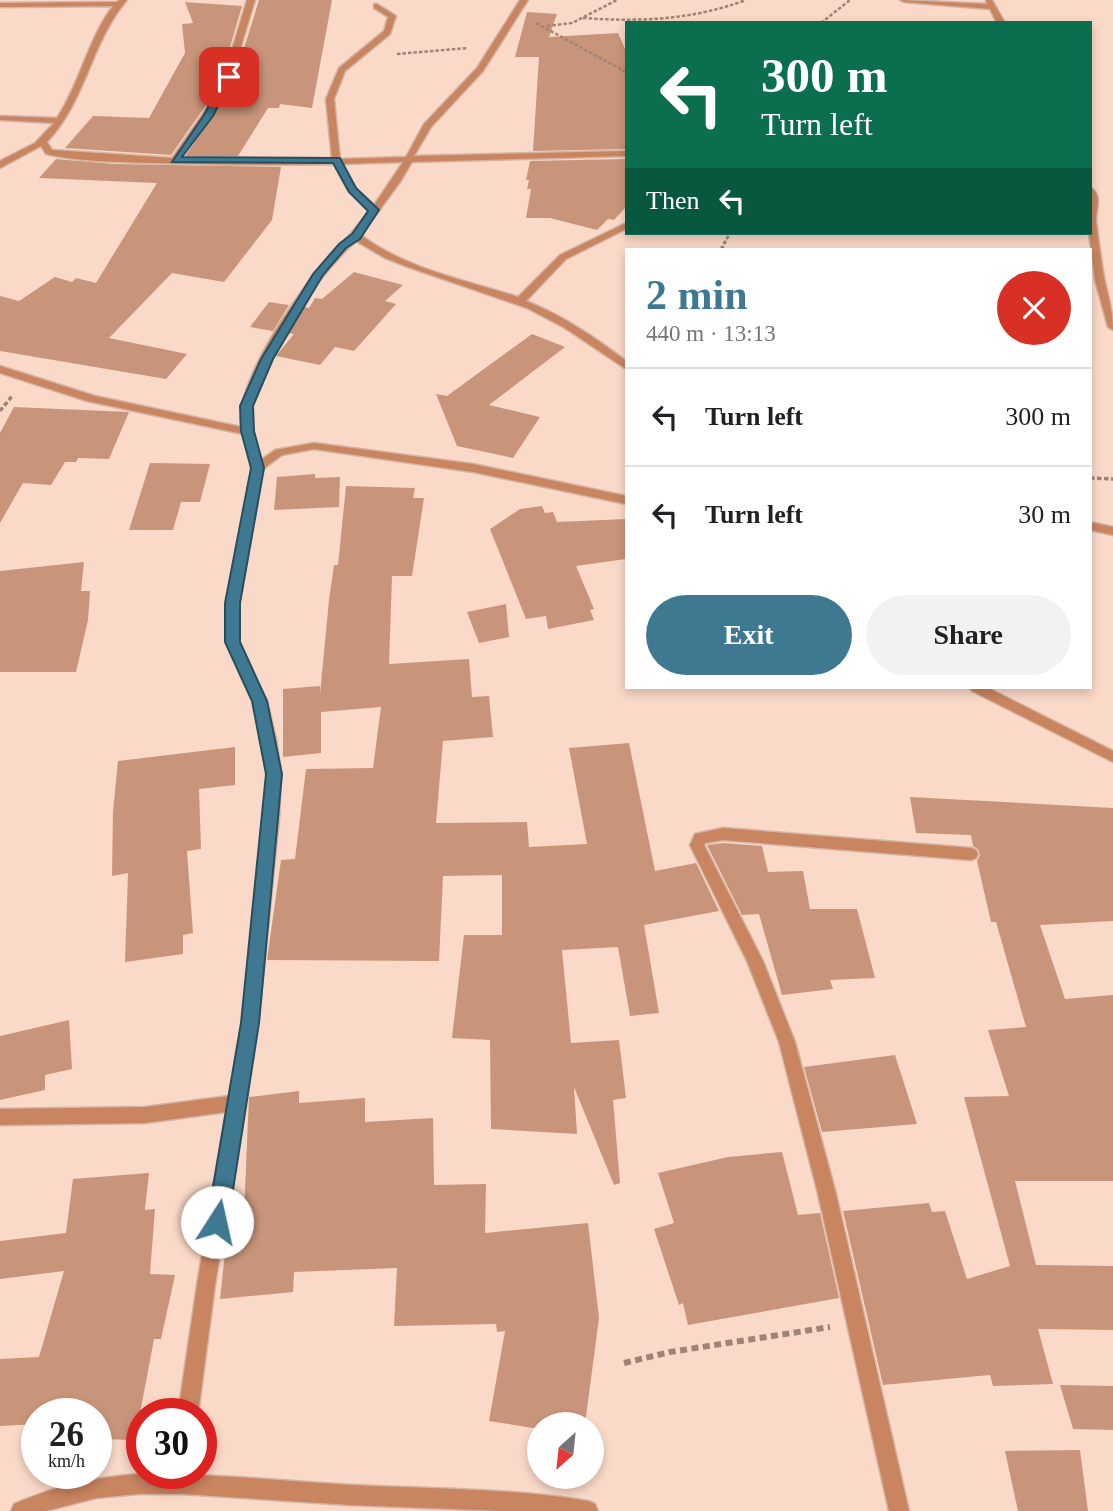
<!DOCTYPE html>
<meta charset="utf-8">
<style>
body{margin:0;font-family:Georgia,serif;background:#f2f2f2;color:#202124;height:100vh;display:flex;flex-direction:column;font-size:26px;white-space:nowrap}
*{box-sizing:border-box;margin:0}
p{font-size:23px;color:#757577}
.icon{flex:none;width:38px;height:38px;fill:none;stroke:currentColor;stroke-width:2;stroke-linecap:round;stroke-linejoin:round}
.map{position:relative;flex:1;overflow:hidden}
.side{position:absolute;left:625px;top:248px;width:467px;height:441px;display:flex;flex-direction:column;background:#fff;border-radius:0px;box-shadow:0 4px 10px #0003}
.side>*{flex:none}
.banner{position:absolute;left:625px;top:21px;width:467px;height:214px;border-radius:0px;box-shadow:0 4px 10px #0003;background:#0b6e4f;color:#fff;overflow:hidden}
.needle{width:46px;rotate:207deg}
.buttons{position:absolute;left:527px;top:1412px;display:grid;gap:14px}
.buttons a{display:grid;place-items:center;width:77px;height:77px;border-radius:50%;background:#fff;box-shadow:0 4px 10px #0003;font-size:35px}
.speed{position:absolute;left:21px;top:1398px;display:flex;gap:14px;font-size:35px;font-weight:700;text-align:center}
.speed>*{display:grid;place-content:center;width:91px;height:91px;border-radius:50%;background:#fff;box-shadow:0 4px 10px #0003;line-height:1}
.speed small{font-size:18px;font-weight:400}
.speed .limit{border:10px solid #d22;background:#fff;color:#111}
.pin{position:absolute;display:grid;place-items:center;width:60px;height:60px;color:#fff;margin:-30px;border-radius:14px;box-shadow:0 4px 10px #0006}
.me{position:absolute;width:77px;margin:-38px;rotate:10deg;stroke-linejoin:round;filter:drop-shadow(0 0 5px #0008)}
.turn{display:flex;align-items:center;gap:24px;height:147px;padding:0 21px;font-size:32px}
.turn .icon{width:91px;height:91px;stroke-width:2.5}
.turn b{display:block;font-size:49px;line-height:60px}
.then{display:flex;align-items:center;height:66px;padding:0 21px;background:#0003;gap:14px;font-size:26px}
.round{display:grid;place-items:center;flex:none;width:74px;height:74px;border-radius:37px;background:#f2f2f2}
.overview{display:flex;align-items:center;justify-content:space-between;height:119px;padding:0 21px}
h1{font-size:42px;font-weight:600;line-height:52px;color:#3f7891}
.cta{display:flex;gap:14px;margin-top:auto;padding:14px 21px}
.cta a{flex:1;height:80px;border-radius:42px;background:#3f7891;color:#fff;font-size:28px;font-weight:600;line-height:80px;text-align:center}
.cta a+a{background:#f2f2f2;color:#202124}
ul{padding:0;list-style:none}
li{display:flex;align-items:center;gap:21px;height:98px;padding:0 21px;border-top:2px solid #e0e0e0}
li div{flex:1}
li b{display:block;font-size:26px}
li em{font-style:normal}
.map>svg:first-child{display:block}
.building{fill:#c9957a}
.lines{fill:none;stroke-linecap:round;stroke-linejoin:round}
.street-casing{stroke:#d4b5a5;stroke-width:3}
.path-far2{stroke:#9f8475;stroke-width:2.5;stroke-dasharray:3.5 2;stroke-linecap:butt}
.path-far1{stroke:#9f8475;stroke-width:3.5;stroke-dasharray:4.5 2.5;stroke-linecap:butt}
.path{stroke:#9f8475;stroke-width:6;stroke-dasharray:7 4.5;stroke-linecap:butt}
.street{fill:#c98460;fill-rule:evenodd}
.route{fill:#3f7891;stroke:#294e5e;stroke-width:2}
</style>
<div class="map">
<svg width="1113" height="1511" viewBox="0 0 1113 1511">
<rect width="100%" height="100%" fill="#fad9c8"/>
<g class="building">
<polygon points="259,0 332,0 312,108 280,104 279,108 268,108 238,156 185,156 231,90"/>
<polygon points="185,2 242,6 218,88 171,155 65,148 93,116 149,118 185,53 182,24 193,23"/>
<polygon points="527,12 557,14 549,37 618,33 626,51 626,149 533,151 539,57 515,57"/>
<polygon points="56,159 114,164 281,167 272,220 224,282 172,273 109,338 187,354 166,379 0,351 0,296 19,301 55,277 72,282 76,278 96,283 157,183 39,178"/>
<polygon points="626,159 626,207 614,220 608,219 597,230 550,218 526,218 531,189 527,189 529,180 526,180 530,161"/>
<polygon points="354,272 403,285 385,301 396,304 354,351 335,347 320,365 276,356 294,334 287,333 304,307 309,308 315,298 322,299"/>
<polygon points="269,302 289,305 273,331 250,327"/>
<polygon points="532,334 565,347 489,405 540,417 513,458 457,446 436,394 447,396"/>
<polygon points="14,407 129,412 109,459 78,458 76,462 65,462 51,485 23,483 0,523 0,433"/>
<polygon points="150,463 210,464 200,502 181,502 173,530 129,530"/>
<polygon points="315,474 315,478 340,477 339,507 274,510 277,477"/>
<polygon points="346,486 415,488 413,498 424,498 412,576 392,576 389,664 469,659 472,697 489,696 493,737 443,741 436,823 527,822 529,847 587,844 569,748 629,743 655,871 696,863 719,911 644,925 659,1013 630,1016 618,947 562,950 571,1043 619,1040 626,1098 613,1100 620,1183 614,1185 574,1087 577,1134 491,1129 490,1040 452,1038 464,935 502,935 502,875 443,876 439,961 267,960 281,860 295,859 306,769 373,768 381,707 321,712 321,753 283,757 283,689 320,686 320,694 329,600 334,565 338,565"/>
<polygon points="542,506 545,513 553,512 557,522 626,519 626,559 576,566 594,609 590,610 594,620 548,629 546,616 526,619 490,529 520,509"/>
<polygon points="84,562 81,591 90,591 88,620 76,672 0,672 0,571"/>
<polygon points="506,604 509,637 479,643 467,612"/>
<polygon points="235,747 235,785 199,789 201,849 187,851 193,933 183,935 183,954 125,962 128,873 112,876 113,812 118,761"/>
<polygon points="910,797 1113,808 1113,921 1040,925 1065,999 1113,995 1113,1181 1015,1181 1036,1265 1113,1266 1113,1330 1038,1329 1053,1384 993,1386 990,1375 883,1385 843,1211 929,1203 932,1212 945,1211 967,1279 1010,1266 964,1097 1009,1096 988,1030 1026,1027 996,922 991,922 977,861 980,855 978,849 973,846 971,835 916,833"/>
<polygon points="723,843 762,846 768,872 803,871 810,909 857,909 875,978 830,980 833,989 782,995 759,914 742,915 707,845"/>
<polygon points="69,1020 72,1069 45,1075 45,1090 0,1100 0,1036"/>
<polygon points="895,1055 917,1124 822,1132 804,1067"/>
<polygon points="299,1091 299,1103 365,1098 365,1122 433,1118 434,1185 486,1184 485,1233 588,1223 599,1318 585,1424 555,1420 555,1424 539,1424 539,1429 489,1421 505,1331 497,1332 496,1324 394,1326 397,1268 294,1272 293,1292 220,1299 229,1216 244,1214 249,1097"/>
<polygon points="782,1152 798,1215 820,1213 839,1298 688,1325 683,1303 679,1305 654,1229 674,1223 658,1173 728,1157"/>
<polygon points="149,1173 145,1210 155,1209 150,1274 175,1275 161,1339 154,1339 135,1440 96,1439 96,1414 37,1414 37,1424 0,1426 0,1359 39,1357 64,1271 0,1279 0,1241 66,1233 73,1179"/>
<polygon points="1060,1385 1113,1386 1113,1430 1073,1429"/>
<polygon points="1080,1450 1088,1511 1018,1511 1005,1451"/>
</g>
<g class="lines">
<g class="street-casing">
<g id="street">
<path d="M 119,0 L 127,0 C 91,42 86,101 47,142 L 52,150 L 172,158 L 220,89 L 247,0 L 255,0 L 228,89 L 180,159 L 332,159 L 326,99 L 339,68 L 384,31 L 388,17 L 374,8 L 374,4 L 377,4 L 396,16 L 390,34 L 345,71 L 334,99 L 340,159 L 406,157 L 424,124 L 477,68 L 520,0 L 528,0 L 483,71 L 431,127 L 414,156 L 626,151 L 626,156 L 412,162 L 400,182 L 361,235 C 405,269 466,280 518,297 L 560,255 L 626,223 L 626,229 L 566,259 L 526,301 C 562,315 596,338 626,361 L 626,369 L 565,328 L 527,308 L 408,267 L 385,258 L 356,241 C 318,275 261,357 252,408 C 249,425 256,444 261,460 L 275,450 L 314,443 L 473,464 L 626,496 L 626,504 L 473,472 L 314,449 L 282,455 L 263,469 L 239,603 L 238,642 L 267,701 L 276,739 L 281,774 L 279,818 L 258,1023 L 215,1285 L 198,1414 L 178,1414 L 197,1285 L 226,1112 L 145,1123 L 0,1125 L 0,1109 L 145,1107 L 229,1096 L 242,1023 L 265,818 L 267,774 L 253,701 L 226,642 L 227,603 L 252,468 L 243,434 L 87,401 L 0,373 L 0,366 L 95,396 L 241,427 C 236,380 294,299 323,264 C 339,246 355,230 370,211 L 349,192 L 334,164 C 274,165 214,165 154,163 C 119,162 81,162 46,154 L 41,146 L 0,168 L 0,161 L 35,143 L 54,123 L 0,120 L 0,116 L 57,118 C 80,83 88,39 113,6 L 0,7 L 0,3 L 117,2 ZM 403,162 L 374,205 L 356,189 L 342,164 Z"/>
<polygon points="900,0 987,4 986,0 992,0 1005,23 997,23 990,9 904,2"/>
<path d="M 1090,187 C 1104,196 1095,209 1096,222 C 1099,241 1101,262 1105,282 C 1109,299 1113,312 1113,330 L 1108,327 L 1095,280 L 1089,233 Z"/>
<polygon points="1090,522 1113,527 1113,535 1090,530"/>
<polygon points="970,688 988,688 1113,751 1113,762 972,691"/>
<polygon points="723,828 971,848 976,850 978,854 976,858 971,860 723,840 705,843 704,845 763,961 795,1042 836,1194 909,1511 889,1511 818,1194 779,1042 747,961 690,845 695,834"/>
<path d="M 138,1474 C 210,1473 281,1481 353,1485 C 431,1489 510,1488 588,1501 L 595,1504 L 598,1511 L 502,1511 L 350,1505 L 182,1494 L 138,1494 L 96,1498 L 46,1511 L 11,1511 L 14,1504 C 59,1485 89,1478 138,1474 Z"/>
</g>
</g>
<g class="path-far2">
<path d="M 583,18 C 640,22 692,20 746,0"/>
<polyline points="536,23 626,72"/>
<polyline points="821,23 850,0"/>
<polyline points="547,26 572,23 617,0"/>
<polyline points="397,54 468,48"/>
<polyline points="724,244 730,233"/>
</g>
<g class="path-far1">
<polyline points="721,250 725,242"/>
<polyline points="0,411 12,396"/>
<polyline points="1090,478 1113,479"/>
</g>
<polyline class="path" points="624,1363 670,1352 830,1327"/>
<use href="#street" class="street"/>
</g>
<polygon class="route" points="225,75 233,77 213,116 182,157 340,158 356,188 379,210 360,239 346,248 323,275 273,359 253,406 254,431 264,468 240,603 240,642 267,701 282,774 259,1023 228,1222 225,1229 217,1232 210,1229 207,1222 241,1023 266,774 252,701 225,642 225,603 251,468 241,431 240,406 261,359 313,274 339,244 352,234 368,211 349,192 333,163 172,162 204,115"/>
</svg>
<div class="buttons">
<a><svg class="needle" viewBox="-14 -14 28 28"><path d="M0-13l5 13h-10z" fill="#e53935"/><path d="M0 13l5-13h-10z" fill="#757577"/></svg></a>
</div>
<div class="speed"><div>26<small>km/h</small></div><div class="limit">30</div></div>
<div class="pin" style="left:229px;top:77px;background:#d93025"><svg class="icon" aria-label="arrive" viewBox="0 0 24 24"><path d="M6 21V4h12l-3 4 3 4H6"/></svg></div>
<svg class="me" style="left:217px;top:1222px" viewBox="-20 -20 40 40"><circle r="19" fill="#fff"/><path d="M0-13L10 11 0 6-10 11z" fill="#3f7891"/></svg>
<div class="banner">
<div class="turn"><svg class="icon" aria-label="left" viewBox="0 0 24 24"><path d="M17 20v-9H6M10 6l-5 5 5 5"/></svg><div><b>300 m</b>Turn left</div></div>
<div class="then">Then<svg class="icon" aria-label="left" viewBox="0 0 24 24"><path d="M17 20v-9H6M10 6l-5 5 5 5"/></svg></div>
</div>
<section class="side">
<div class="overview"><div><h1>2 min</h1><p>440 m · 13:13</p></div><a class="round" style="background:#d93025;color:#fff"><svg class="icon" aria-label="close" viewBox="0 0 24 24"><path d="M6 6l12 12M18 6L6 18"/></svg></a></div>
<ul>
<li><svg class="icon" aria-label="left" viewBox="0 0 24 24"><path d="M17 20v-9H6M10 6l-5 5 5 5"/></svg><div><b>Turn left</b></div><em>300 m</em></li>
<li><svg class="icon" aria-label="left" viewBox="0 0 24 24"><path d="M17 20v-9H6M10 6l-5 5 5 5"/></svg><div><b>Turn left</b></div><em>30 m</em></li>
</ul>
<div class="cta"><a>Exit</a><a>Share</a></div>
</section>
</div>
